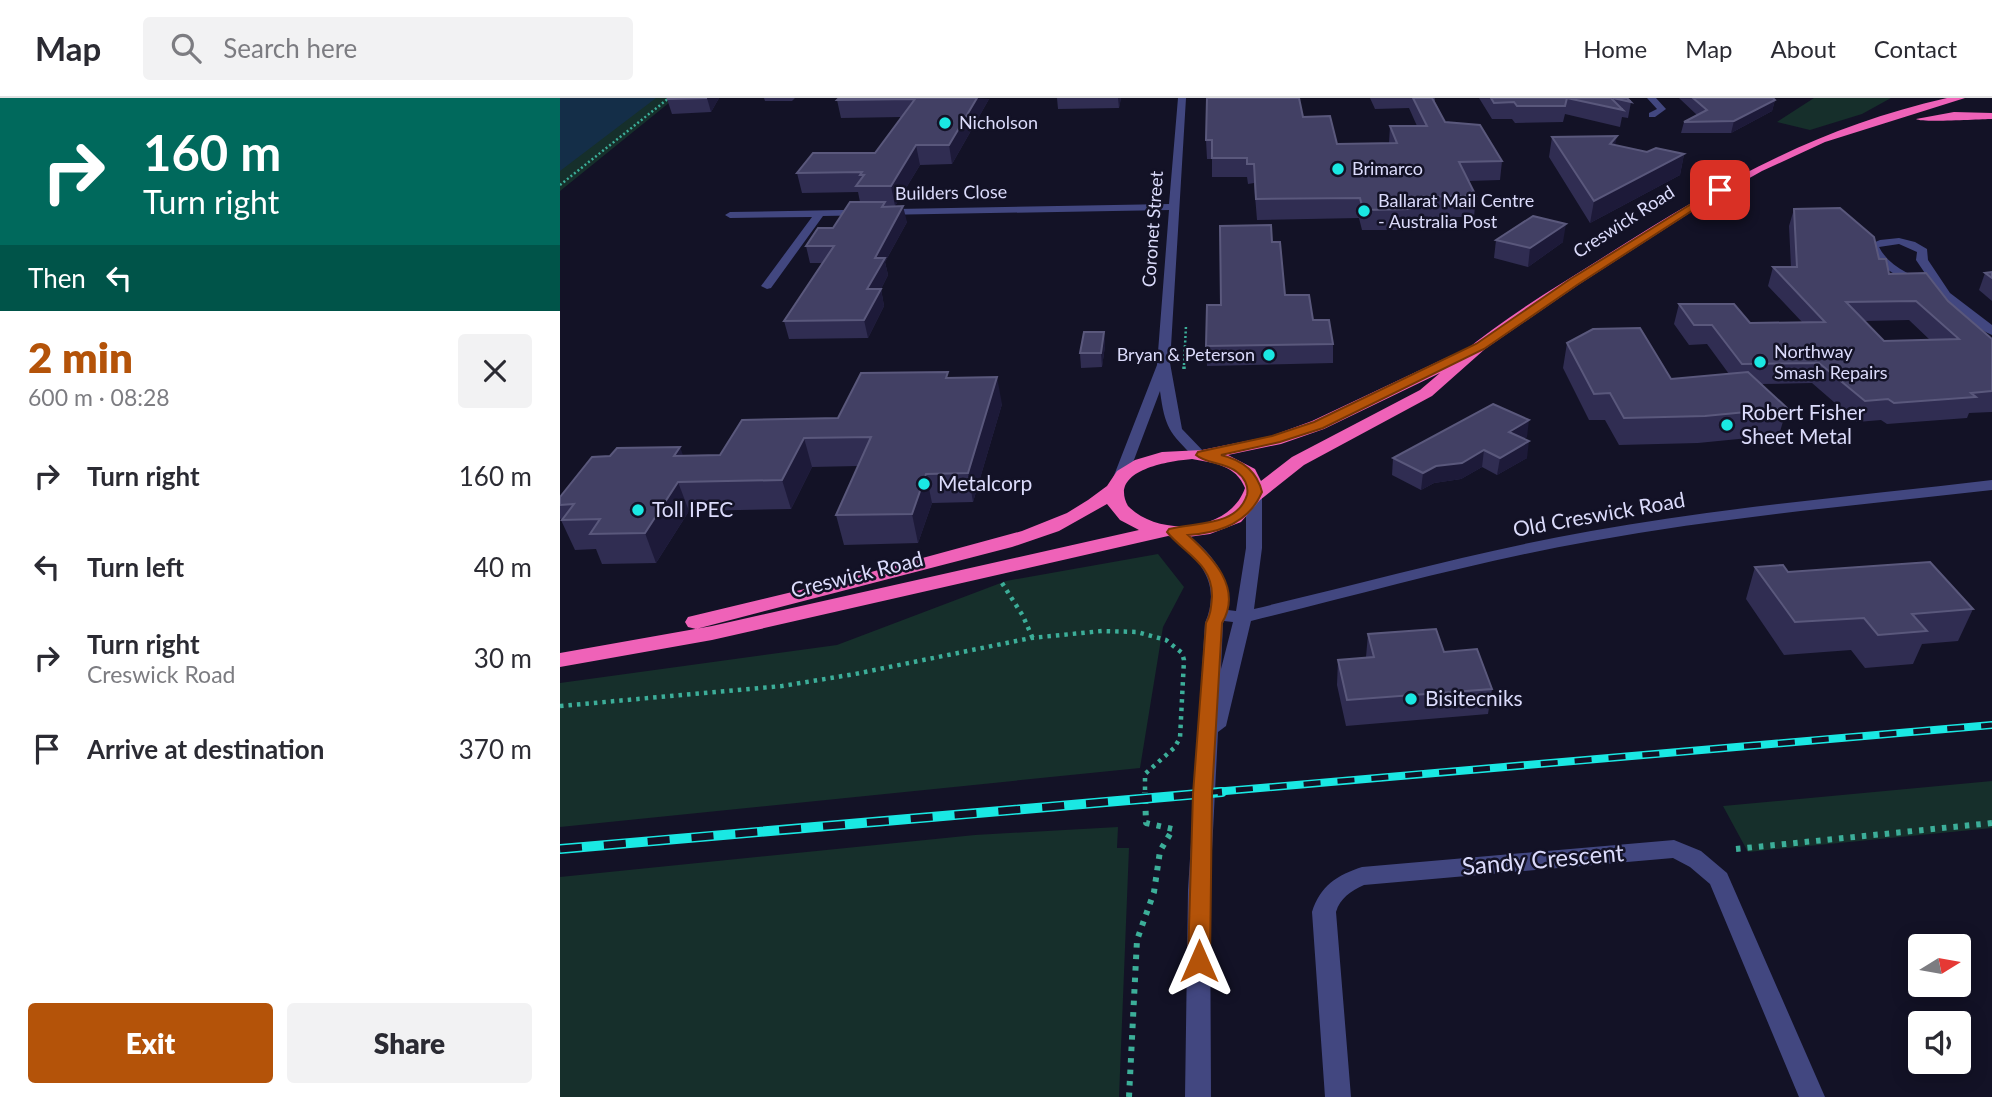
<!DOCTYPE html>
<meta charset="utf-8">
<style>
body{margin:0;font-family:Lato,sans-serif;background:#f2f2f3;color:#2b2b33;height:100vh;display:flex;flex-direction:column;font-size:26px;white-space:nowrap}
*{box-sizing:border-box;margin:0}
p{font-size:23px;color:#7c7c81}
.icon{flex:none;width:38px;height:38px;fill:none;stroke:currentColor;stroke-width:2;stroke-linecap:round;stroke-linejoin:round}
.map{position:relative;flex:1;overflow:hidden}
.panel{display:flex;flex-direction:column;background:#fff;width:560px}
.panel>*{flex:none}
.banner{background:#00695c;color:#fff;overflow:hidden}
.needle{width:46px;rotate:79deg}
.controls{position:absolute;left:1348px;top:836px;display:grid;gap:14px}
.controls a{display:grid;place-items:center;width:63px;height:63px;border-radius:7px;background:#fff;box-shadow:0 4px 18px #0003;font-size:35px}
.pin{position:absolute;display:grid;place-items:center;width:60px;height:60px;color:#fff;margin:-30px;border-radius:14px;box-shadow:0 4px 10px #0006}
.me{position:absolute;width:77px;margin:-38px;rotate:0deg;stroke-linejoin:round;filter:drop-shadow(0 0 5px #0008)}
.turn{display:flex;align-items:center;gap:24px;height:147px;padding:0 28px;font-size:32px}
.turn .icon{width:91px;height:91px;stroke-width:2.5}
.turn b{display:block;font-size:49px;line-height:60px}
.then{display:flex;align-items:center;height:66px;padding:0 28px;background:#0003;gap:14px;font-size:26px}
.round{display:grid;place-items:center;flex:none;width:74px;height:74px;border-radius:7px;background:#f2f2f3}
.overview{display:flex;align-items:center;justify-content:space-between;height:119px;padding:0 28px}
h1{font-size:42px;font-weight:800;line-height:52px;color:#b45309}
.primary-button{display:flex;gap:14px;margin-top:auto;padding:14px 28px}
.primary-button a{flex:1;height:80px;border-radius:7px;background:#b45309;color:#fff;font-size:28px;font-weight:800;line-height:80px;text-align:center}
.primary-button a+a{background:#f2f2f3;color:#2b2b33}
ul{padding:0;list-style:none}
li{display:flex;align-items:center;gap:21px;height:91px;padding:0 28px}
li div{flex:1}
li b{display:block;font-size:26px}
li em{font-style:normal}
header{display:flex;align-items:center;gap:42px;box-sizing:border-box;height:98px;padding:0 35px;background:#fff;border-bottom:2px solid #e1e1e2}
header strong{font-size:33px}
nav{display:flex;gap:38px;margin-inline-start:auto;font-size:24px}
.search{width:490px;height:63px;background:#f2f2f3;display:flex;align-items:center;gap:18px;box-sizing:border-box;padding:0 24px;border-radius:7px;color:#7c7c81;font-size:26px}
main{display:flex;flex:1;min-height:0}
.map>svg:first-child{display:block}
.green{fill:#162f2b}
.water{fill:#142e48}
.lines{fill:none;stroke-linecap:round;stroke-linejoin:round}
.path-far3{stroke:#3cae99;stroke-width:2.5;stroke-dasharray:2 2.5;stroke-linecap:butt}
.path-far2{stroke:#3cae99;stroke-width:3.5;stroke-dasharray:2.5 4.5;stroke-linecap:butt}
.path-far1{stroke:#3cae99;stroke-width:4.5;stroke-dasharray:3.5 5;stroke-linecap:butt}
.path{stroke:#3cae99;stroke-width:6;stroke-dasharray:4.5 7;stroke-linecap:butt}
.minor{fill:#424780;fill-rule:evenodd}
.highway{fill:#ef62b8;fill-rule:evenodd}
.rail-far1-casing{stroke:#1ae8e3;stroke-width:8}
.rail-casing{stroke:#1ae8e3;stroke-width:10}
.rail-far1{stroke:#131226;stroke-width:5;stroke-dasharray:17;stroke-linecap:butt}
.rail{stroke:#131226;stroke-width:7;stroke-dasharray:22;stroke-linecap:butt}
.wall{fill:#302d52;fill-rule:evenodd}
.shaded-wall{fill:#1d1a39}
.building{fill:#424064;stroke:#5a587c;stroke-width:2;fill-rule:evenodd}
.route{fill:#b45309;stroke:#753606;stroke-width:2}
.poi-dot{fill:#1ae8e3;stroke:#131226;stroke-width:2.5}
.labels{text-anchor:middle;stroke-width:5;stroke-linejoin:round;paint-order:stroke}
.far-poi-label{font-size:18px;fill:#dbdbfb;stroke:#131226;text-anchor:start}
.far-street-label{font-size:18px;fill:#dbdbfb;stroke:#131226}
.poi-label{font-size:21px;fill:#dbdbfb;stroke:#131226;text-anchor:start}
.street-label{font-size:21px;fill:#dbdbfb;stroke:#131226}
.near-street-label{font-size:24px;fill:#dbdbfb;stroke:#131226}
</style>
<header>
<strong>Map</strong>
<div class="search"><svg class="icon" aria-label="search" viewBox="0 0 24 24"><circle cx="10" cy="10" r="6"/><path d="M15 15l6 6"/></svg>Search here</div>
<nav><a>Home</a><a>Map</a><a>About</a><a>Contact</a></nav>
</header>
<main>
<section class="panel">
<div class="banner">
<div class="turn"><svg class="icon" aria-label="right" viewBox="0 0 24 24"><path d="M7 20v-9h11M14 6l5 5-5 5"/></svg><div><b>160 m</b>Turn right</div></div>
<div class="then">Then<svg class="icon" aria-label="left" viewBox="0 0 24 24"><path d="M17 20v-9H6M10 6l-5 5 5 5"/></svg></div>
</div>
<div class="overview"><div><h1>2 min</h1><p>600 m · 08:28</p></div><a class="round"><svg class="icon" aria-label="close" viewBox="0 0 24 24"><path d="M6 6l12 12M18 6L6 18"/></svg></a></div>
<ul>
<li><svg class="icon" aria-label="right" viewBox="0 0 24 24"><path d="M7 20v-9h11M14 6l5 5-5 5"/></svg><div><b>Turn right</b></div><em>160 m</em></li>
<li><svg class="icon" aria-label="left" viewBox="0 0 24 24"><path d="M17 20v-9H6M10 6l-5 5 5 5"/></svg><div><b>Turn left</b></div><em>40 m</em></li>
<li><svg class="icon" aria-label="right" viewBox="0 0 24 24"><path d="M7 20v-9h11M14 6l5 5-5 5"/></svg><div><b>Turn right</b><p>Creswick Road</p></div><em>30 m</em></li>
<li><svg class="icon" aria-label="arrive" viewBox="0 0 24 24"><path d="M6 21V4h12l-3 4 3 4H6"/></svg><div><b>Arrive at destination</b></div><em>370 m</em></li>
</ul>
<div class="primary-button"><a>Exit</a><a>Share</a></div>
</section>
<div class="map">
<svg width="1432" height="999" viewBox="0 0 1432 999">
<rect width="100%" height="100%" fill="#131226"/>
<g class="green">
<polygon points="0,0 115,0 0,93"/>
<polygon points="1254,0 1331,0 1302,16 1250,32 1217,24"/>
<polygon points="598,456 624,489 603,529 580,670 0,729 0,585 277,547 446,483"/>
<polygon points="1432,683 1432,730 1188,754 1163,708"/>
<polygon points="558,729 557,750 569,750 559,999 0,999 0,779 415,737"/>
</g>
<polygon class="water" points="0,0 96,0 0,73"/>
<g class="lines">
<g class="path-far3">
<polyline points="0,87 109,0"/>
<polyline points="624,267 626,228"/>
</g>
<polyline class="path-far2" points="624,271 624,265"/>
<g class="path-far1">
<polyline points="442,485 463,518 473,541"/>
<polyline points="0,608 222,588 295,576 471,540 542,533 577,534 606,542 622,555 624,562 620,640 614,650 585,676 585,695"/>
</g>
<g class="path">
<polyline points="1176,751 1432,725"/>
<polyline points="569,999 577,842 594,794 600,753 613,731 586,725 585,694"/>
</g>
<g class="minor">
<path d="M 618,0 L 626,0 L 610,265 L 622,331 L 647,357 L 640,361 L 635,360 C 609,334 605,330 600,293 L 566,383 L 556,383 L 553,380 L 597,267 L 609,112 L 263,118 L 211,190 L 207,191 L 201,188 L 252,119 L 170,120 L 165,117 L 170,114 L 609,106 Z"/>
<polygon points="1087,0 1096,0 1106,11 1095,19 1089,19 1089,15 1097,11"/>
<path d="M 1339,140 L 1355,144 L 1367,151 L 1368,162 L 1390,195 L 1432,227 L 1432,237 C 1416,231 1402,214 1387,204 C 1360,185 1322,180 1308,147 L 1320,142 ZM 1339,146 L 1357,154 L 1356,162 L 1373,187 C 1353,178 1329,169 1319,149 Z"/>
<path d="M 1432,382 L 1432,392 C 1299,407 1164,419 1032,443 C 917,463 805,495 691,523 L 666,628 L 658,634 L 650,792 L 651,999 L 625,999 L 628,792 L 645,525 C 662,485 640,461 609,437 L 607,434 L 609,431 L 621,431 C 647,451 673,476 668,512 L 676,513 L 686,450 L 686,400 L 694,395 L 702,400 L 702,450 L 694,511 C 806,484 918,453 1031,433 C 1164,409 1298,398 1432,382 ZM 664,523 L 673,524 L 661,571 L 663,525 Z"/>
<path d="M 1114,742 L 1141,753 L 1167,775 L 1265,999 L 1239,999 L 1150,786 L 1130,769 L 1113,760 L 804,787 C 791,793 780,800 776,814 L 791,999 L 765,999 L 752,814 C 760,788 777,777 802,769 Z"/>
</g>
<g class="highway">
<path d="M 1387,0 L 1405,0 L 1265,44 L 1202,73 L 1145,105 L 1018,187 L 925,251 L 872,298 L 744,367 L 700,402 L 681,424 L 650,436 L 621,440 L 608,438 L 152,542 L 0,569 L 0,555 L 152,528 L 579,432 L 560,422 L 547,406 L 499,433 L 452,449 L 136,531 L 128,529 L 125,524 L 128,519 L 278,483 L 462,433 L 507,415 L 528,402 L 547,388 L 557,373 L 575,362 L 602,354 L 642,352 L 711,338 L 752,323 L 892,257 L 901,256 C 944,220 994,190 1042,160 C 1155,88 1254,30 1387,0 ZM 880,275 L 860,292 L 732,359 L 701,383 L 695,371 L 668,357 L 721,346 L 764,331 ZM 632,361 C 654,365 676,367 685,390 C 670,434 599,440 568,408 C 548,372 609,363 632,361 Z"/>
<path d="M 1394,14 L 1432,15 L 1432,21 C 1419,21 1362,25 1356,21 Z"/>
</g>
<g class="rail-far1-casing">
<polyline id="rail-far1" points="642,695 1432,627"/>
</g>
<g class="rail-casing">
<polyline id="rail" points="0,751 662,694"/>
</g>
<use href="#rail-far1" class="rail-far1"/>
<use href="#rail" class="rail"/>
</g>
<g class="wall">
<polygon points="159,0 151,14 112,16 107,1"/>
<polygon points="204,0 235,0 232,3 205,3"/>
<polygon points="497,0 561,0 559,10 498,11"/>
<polygon points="810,0 875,0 875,4 885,24 942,63 940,82 908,83 916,98 914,119 849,119 848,132 802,132 799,120 697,122 694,85 688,86 687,79 652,79 652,61 647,61 646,42 743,19 777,46 829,45 830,28 857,28 849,10 815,11"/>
<polygon points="919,0 1067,0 1071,4 1068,20 1062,19 1060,29 1005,16 1003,24 955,25 952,21 932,21"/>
<polygon points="1119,0 1213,0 1215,2 1212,13 1171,35 1121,35 1124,24 1137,17"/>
<polygon points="429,1 392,66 360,67 335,108 347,124 325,164 328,177 321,191 324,208 308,240 229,241 224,223 262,165 250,165 246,148 273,130 300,104 298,94 242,95 237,75 315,55 341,19 281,20 277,2"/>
<polygon points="992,39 1055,47 1087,54 1124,56 1120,77 1030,125 989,59"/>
<path d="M 1234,111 L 1319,161 L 1329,176 L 1388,203 L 1432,241 L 1432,314 L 1409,315 L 1407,320 L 1327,326 L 1321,322 L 1297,324 L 1252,285 L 1201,286 L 1227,310 L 1219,337 L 1138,345 L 1059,347 L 1045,322 L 1029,322 L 1003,270 L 1007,245 L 1111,281 L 1169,276 L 1147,246 L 1129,247 L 1114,226 L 1119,206 L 1190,225 L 1242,224 L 1208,188 L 1213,169 L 1231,169 L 1229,128 ZM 1349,222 L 1370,242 L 1324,243 L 1304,223 Z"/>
<polygon points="936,142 1003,144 968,169 934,160"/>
<polygon points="712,144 725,197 753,222 773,246 773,265 647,268 646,248 661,207"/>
<polygon points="1432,174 1432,203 1419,192 1425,175"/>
<polygon points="544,234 545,248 542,269 521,270 520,255"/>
<polygon points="389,279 442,306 413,404 372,405 358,445 284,447 276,417 298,368 252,369 231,411 129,413 96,465 42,466 36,451 15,452 0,420 0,399 123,357 160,357 278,320"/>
<polygon points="967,339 963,341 967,360 937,377 922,369 901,381 874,385 861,392 832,377 833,360"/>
<polygon points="1195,469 1228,474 1413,511 1398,543 1362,546 1353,566 1305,570 1291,552 1224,557 1186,501"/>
<polygon points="808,536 884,554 932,591 928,616 786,628 777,587 778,562 806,559"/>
</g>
<g class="shaded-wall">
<polygon points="147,0 159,0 151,14"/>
<polygon points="417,0 429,1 392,66 389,47"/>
<polygon points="558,0 561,0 559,10"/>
<polygon points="1215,2 1212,13 1171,35 1174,23"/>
<polygon points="1057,38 1053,58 1050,46"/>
<polygon points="356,47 360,67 335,108 331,88"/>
<polygon points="1124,56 1120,77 1030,125 1034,103"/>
<polygon points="343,108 347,124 325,164 328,177 321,191 324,208 308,240 304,222 307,191 315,160"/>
<polygon points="1006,126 1003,144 968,169 970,150"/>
<polygon points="544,234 545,248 542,269 541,255"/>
<polygon points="437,279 442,306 413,404 408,375"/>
<polygon points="969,322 967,339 946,351 949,334"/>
<polygon points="244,340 252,369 231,411 222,382"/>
<polygon points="969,343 967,360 937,377 940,360"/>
<polygon points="120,349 130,377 114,358"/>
<polygon points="924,352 922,369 901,381 874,385 861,392 863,375 876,368"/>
<polygon points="366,376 372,405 358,445 352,416"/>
<polygon points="118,384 129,413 96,465 85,435"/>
</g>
<g class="building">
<polygon points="109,0 147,0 107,1"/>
<polygon points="279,0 417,0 389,47 356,47 331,88 296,88 304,77 300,77 302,74 237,75 253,55 315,55 355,1 277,2"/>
<polygon points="647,0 739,0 743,19 770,18 777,46 837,45 830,28 867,28 853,0 872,0 885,24 920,27 942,63 899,64 916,98 845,99 850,111 803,112 800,100 696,101 694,66 687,66 687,60 652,60 652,42 646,42"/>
<polygon points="931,0 1051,0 1063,12 1007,0 1005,8 957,8 954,4 934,5"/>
<polygon points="1053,0 1067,0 1071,4"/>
<polygon points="1133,0 1213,0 1215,2 1174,23 1124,24 1147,12"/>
<polygon points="1057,38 1050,46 1087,54 1096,50 1124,56 1034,103 992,39"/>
<polygon points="290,104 325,104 322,109 343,108 315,160 325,160 307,191 321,191 304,222 224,223 274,148 246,148 258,130 273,130"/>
<path d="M 1280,110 L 1314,139 L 1319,161 L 1326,161 L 1329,176 L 1366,175 L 1388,203 L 1432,241 L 1432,293 L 1411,295 L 1416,299 L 1334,305 L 1328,301 L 1305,303 L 1259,265 L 1182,266 L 1152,227 L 1134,227 L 1119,206 L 1174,206 L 1190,225 L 1265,224 L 1213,169 L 1237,169 L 1234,111 ZM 1356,203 L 1399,241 L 1324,243 L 1286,204 Z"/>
<polygon points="973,118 1006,126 970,150 936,142"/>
<polygon points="711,127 712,144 720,144 725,197 749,197 753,222 769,222 773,246 646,248 647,207 661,207 660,128"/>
<polygon points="1432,174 1432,180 1425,175"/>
<polygon points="1080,230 1111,281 1188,274 1227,310 1145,318 1064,320 1050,295 1034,296 1007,245 1033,231"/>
<polygon points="524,234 544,234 541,255 520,255"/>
<polygon points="388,274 386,280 437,279 408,375 366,376 352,416 276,417 311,339 244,340 222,382 118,384 85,435 30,436 40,421 2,422 14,406 0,407 0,399 32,359 50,358 57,350 120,349 114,358 160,357 182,322 278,320 301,275"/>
<polygon points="933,306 969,322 949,334 969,343 940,360 924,352 902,365 876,368 863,375 833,360"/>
<polygon points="1370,464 1413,511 1352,516 1367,533 1318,537 1304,520 1235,524 1195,469 1223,467 1228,474"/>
<polygon points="876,531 884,554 917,551 932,591 787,602 778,562 814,559 808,536"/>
</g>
<path class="route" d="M 1157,90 L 1164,92 L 1017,187 L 924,251 L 763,330 L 720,344 L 661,357 C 682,362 697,373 702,394 C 689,425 660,435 628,437 C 652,459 683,490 662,525 L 652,696 L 650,863 L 646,870 L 639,873 L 631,870 L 628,863 L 633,696 L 646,525 C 651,516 651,509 652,499 C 653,466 625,456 607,434 L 609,431 C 635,424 677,429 687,397 C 689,388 684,379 677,374 C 665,364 646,366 636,357 L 638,354 L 712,338 L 754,324 L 916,246 L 1009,182 Z"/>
<g class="poi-dot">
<circle cx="385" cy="25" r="7"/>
<circle cx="778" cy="71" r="7"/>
<circle cx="804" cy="113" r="7"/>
<circle cx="709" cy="257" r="7"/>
<circle cx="1200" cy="264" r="7"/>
<circle cx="1167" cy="327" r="7"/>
<circle cx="364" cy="386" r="7"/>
<circle cx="78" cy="412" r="7"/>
<circle cx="851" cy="601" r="7"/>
</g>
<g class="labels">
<g class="far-poi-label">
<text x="399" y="31">Nicholson</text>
<text x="792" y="77">Brimarco</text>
<text x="818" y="109">Ballarat Mail Centre<tspan x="818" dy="21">- Australia Post</tspan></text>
<text x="1214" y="260">Northway<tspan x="1214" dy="21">Smash Repairs</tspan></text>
<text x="695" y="263" text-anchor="end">Bryan &amp; Peterson</text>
</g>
<g class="far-street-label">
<text transform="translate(391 95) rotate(-1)" y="6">Builders Close</text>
<text transform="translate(1064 124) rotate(-33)" y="6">Creswick Road</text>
<text transform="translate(593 131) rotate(-86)" y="6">Coronet Street</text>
</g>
<g class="poi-label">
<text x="1181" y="322">Robert Fisher<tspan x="1181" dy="24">Sheet Metal</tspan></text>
<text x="378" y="393">Metalcorp</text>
<text x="92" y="419">Toll IPEC</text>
<text x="865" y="608">Bisitecniks</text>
</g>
<g class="street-label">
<text transform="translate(1039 417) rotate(-10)" y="7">Old Creswick Road</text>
<text transform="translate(297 477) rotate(-14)" y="7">Creswick Road</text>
</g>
<g class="near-street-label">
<text transform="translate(983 762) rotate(-5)" y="8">Sandy Crescent</text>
</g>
</g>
</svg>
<div class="controls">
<a><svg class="needle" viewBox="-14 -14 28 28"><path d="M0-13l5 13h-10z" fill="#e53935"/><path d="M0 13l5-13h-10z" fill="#7c7c81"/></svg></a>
<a><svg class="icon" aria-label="sound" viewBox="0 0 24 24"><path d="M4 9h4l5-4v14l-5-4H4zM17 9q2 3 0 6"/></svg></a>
</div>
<div class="pin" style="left:1160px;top:92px;background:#d93025"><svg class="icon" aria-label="arrive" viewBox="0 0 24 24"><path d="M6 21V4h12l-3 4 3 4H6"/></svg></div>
<svg class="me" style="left:639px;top:863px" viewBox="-20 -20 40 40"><path d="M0-17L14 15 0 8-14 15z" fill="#b45309" stroke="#fff" stroke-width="4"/></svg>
</div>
</main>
